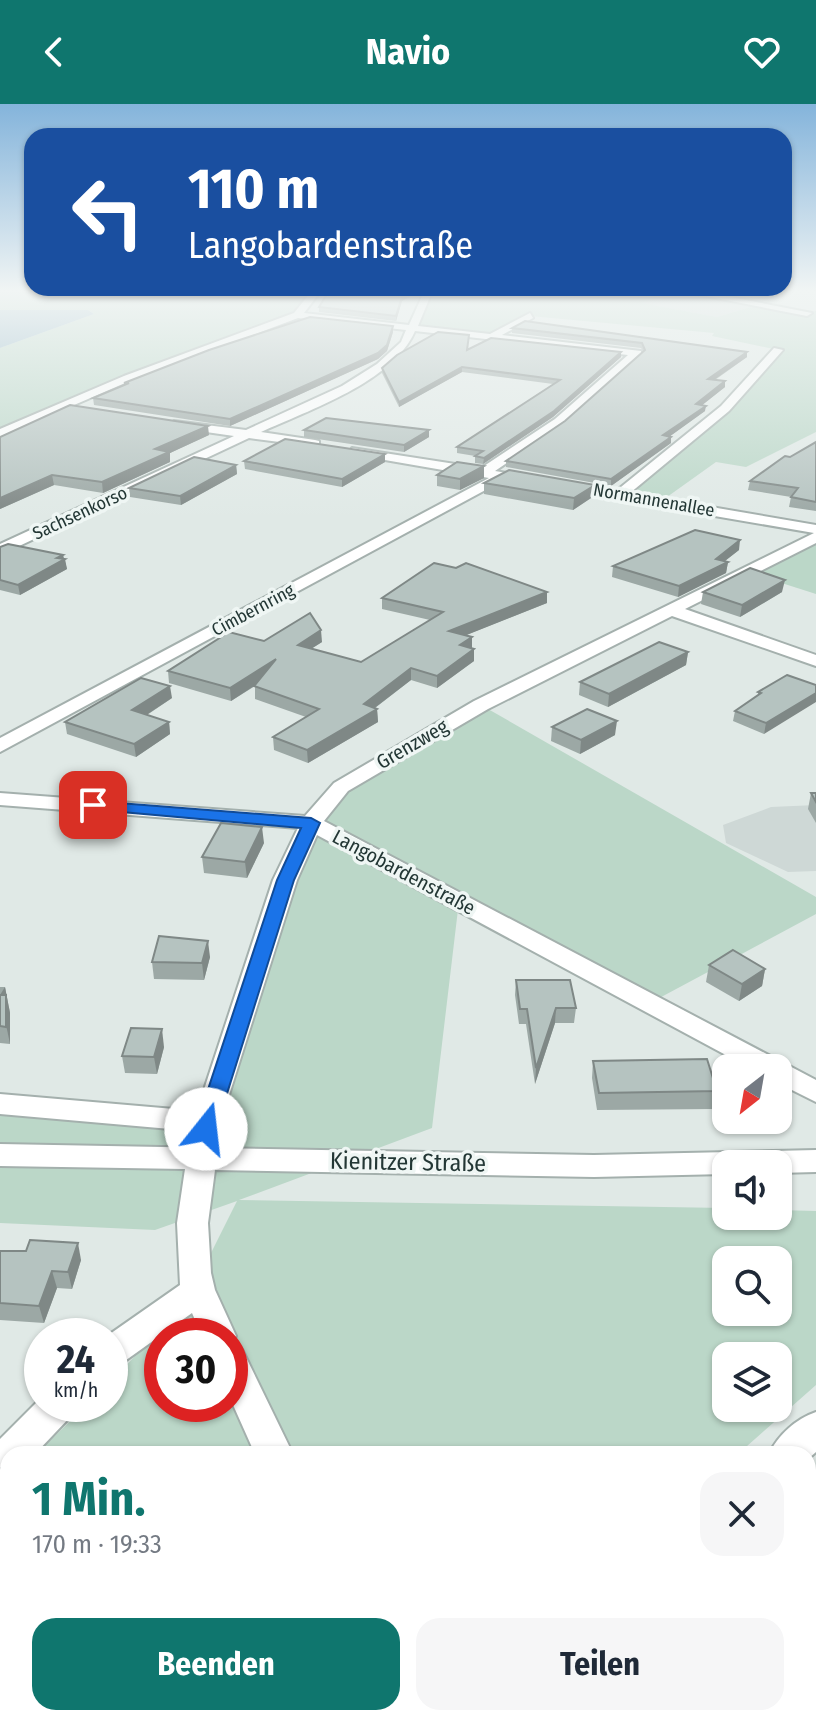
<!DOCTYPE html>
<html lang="de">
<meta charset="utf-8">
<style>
body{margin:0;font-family:"Fira Sans Condensed",sans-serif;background:#f6f6f7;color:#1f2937;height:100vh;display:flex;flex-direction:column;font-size:30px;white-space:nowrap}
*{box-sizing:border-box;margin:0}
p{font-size:26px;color:#747a83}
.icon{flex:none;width:44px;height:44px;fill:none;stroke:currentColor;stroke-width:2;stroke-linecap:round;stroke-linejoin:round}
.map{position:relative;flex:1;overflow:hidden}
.sheet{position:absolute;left:0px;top:1342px;width:816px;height:280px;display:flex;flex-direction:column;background:#fff;border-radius:24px 24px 0 0;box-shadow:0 2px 6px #0004}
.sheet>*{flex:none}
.top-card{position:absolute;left:24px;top:24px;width:768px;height:168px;border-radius:24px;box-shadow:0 2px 6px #0004;background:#1a4fa0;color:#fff;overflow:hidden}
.needle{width:52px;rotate:211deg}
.fabs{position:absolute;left:712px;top:950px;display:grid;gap:16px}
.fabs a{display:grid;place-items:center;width:80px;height:80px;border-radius:16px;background:#fff;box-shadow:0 2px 6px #0004;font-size:40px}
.speed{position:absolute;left:24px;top:1214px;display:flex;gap:16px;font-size:40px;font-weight:700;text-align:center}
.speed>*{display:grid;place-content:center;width:104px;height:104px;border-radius:50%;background:#fff;box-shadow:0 2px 6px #0004;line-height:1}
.speed small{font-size:20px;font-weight:400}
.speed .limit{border:12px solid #d22;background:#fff;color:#111}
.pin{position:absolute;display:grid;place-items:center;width:68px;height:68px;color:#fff;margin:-34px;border-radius:16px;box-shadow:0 4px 12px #0006}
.me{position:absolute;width:88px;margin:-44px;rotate:16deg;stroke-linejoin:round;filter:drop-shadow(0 0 6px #0008)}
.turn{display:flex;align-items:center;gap:28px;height:168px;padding:0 32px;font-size:36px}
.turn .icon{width:104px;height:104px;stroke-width:2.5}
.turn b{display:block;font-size:56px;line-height:68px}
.round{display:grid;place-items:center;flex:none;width:84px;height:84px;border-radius:24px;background:#f6f6f7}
.overview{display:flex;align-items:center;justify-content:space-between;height:136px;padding:0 32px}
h1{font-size:48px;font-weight:700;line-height:60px;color:#0f766e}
.button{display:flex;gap:16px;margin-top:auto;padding:16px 32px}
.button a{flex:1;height:92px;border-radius:24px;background:#0f766e;color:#fff;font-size:32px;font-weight:700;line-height:92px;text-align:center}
.button a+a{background:#f6f6f7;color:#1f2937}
header{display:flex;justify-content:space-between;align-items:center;height:104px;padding:0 32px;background:#0f766e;color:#fff;font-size:36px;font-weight:700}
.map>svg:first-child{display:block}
.built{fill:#ced8d6}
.green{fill:#bbd7c8;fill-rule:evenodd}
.water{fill:#8eb3c7}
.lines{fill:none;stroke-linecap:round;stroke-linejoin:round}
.minor-casing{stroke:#a4b0ad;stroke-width:4}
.minor{fill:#fff;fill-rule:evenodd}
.wall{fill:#9ca8a5}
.shaded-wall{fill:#7f8886}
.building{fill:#b5c3c0;stroke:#7f8886;stroke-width:2}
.route{fill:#1a73e8;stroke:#114b97;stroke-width:2}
.labels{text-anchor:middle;stroke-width:7;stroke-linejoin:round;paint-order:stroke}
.far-street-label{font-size:18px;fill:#233735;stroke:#eff6f4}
.street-label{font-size:20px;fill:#233735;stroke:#eff6f4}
.near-street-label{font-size:24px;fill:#233735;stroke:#eff6f4}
</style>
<header><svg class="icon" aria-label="back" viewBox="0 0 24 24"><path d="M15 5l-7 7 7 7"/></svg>Navio<svg class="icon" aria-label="heart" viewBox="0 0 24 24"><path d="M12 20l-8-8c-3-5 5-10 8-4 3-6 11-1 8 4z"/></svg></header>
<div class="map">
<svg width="816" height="1622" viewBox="0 0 816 1622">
<rect width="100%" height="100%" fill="#e0e9e6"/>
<g class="built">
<polygon points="672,188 689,188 760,200 717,213 640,199"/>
<polygon points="816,701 816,767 788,768 726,739 723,721 771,703"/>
</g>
<g class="green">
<polygon points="0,188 316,188 297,211 0,324 0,244 94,210 88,206 0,206"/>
<polygon points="390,188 672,188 642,199 717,213 760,200 807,209 816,207 816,328 746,363 716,358 660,398 619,391 762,267 778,246 712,232 714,229 530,212 493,232 412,224 426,192"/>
<polygon points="816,433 816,490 744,467"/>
<path d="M 481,601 L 816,793 L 816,810 L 650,899 L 459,797 L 432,1024 L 239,1096 L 726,1104 L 726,1112 L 778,1112 L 778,1106 L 816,1107 L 816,1281 L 738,1350 L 36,1350 L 88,1300 L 110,1300 L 110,1279 L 189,1193 L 237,1097 L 155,1126 L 0,1119 L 0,1000 L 207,1018 L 285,776 L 341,683 ZM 726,1156 L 778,1156 L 778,1208 L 726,1208 ZM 162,1232 L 230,1232 L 230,1300 L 162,1300 ZM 726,1252 L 778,1252 L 778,1304 L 726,1304 Z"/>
<polygon points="8,1376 8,1614 445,1614 451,1622 0,1622 0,1384"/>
</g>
<polygon class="water" points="0,206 88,206 94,210 0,244"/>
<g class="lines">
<g class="minor-casing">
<g id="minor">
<path d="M 311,188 L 320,188 L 304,209 L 409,221 L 424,188 L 432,188 L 418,222 L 490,230 L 530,209 L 533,214 L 502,231 L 641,247 L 641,251 L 563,321 L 495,367 L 616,387 L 721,302 L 774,244 L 783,246 L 729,307 L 630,389 L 816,421 L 816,439 L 685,505 L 816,551 L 816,562 L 672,512 L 488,605 L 348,687 L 324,717 L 816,976 L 816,998 L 778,979 L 778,964 L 750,964 L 317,731 L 297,776 L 216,1032 L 206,1035 L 196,1032 L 193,1027 L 0,1010 L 0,990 L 197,1007 L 273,776 L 298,724 L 0,701 L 0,689 L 305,712 L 334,679 L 474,597 L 814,429 L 504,376 L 0,648 L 0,634 L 489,374 L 356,351 L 350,347 L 352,344 L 481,364 L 555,315 L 628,251 L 415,227 C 393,278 309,306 261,328 L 315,336 L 319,337 L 319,343 L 249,334 L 0,451 L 0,440 L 234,332 L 178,324 L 172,320 L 174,317 L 246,326 L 342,282 L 377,260 L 401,238 L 406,226 L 298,214 L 132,276 L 0,333 L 0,325 L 124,272 L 294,209 Z"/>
<polygon points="685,188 705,188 812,209 807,212"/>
<polygon points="0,1040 594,1051 816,1046 816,1068 778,1069 778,1060 726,1060 726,1070 594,1073 215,1066 208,1119 211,1169 215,1186 236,1232 231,1242 242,1245 293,1350 255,1350 230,1294 230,1232 202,1232 192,1209 122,1259 110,1264 110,1232 107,1232 180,1181 177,1119 185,1065 0,1062"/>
<polygon points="42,1293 42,1300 77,1300 72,1311 35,1350 8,1350 8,1366 0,1363 0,1335"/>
<path d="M 816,1308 L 816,1348 L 808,1355 L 808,1350 L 769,1350 C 778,1331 796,1315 816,1308 Z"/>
</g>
</g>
<use href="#minor" class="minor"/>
</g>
<g class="wall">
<polygon points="332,188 418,188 402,197 396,217 319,208 319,203"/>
<polygon points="733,188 767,188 762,190 740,190"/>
<polygon points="512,224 747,248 747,253 715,276 725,277 725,283 702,301 705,307 670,332 671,333 671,339 611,382 506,363 506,357 565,317 643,247 641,244 512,229"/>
<polygon points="393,228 387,247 378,255 230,322 94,301 93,294 124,281 124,279"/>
<polygon points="468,246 621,253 553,313 483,360 475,359 475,352 457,349 457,343 553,280 462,268 399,303 382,269 382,264"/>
<polygon points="304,326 429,333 404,348 304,333"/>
<polygon points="209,331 170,349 170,358 103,389 54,381 0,405 0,333"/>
<polygon points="816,338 816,407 789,403 791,393 748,386 750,377"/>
<polygon points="244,357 385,358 342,383 245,365"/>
<polygon points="236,361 237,370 181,401 130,393 129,384"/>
<polygon points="437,371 484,374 460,386 437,382"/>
<polygon points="484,379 594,392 573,406 484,390"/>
<polygon points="0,443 63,451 67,465 20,491 0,486"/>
<polygon points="739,446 725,457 728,458 726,469 678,493 612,473 613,462"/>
<polygon points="703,488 782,488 740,513 701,500"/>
<polygon points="382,494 547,499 466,531 472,544 474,557 437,584 411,576 375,604 377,605 378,618 308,659 274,646 273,633 306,613 255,595 255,582 231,597 169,579 168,567 264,537 322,538 311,545 361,558 430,516 382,505"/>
<polygon points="688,548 686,561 608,603 579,591 580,578"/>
<polygon points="787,571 764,630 733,617 735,607 758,592 758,588"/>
<polygon points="172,594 147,611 169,618 170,630 136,653 67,630 65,618"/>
<polygon points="552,623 615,631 580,650 551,637"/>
<polygon points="811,689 816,689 816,719 808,705"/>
<polygon points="264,739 247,774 204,769 202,753"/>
<polygon points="210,853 204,876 154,875 152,858"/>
<polygon points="709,861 765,865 762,882 739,897 706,878"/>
<polygon points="516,876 576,904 574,919 555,919 535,980 526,920 519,920 515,891"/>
<polygon points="0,883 5,883 10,909 10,940 0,939"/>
<polygon points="164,943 157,970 125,969 122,952"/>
<polygon points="593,957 717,987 714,1005 597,1006 592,974"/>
<polygon points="0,1147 81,1156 72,1185 57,1184 44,1219 0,1216"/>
<polygon points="733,1614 808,1614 816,1622 771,1622 762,1615 758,1622 742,1622"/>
</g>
<g class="shaded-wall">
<polygon points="411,188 418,188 402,197 396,217 396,212 402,193"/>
<polygon points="393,222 393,228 387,247 378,255 230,322 230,315"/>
<polygon points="621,248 621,253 553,313 483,360 484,354"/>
<polygon points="747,248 747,253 708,280 708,275"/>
<polygon points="462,263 462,268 399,303 399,298"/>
<polygon points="725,277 725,283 696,306 696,300"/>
<polygon points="706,302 705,307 662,338 663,331"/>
<polygon points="208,322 209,331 170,349 170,358 103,389 102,378 155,345"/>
<polygon points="429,326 429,333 404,348 404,341"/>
<polygon points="671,333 671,339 611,382 611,375"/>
<polygon points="385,350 385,358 342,383 342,375"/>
<polygon points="236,361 237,370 181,401 180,392"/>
<polygon points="484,362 484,374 460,386 460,375"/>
<polygon points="52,371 54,381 0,405 0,394"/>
<polygon points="595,381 594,392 573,406 574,394"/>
<polygon points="740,436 739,446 717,463 728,458 726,469 678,493 679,482"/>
<polygon points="63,451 64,456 65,455 67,465 20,491 18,481"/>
<polygon points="785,476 782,488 740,513 742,501"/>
<polygon points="547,488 547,499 449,538 449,527"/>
<polygon points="321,526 322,538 298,553 298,541"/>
<polygon points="472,533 472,545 460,541"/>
<polygon points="474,545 474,557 437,584 437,572"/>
<polygon points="688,548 686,561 608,603 609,590"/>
<polygon points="276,555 277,567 231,597 230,584"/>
<polygon points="411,564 411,576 364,612 364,600"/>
<polygon points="170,582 172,594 134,619 132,606"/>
<polygon points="816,589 816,598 764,630 766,619"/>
<polygon points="377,605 378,618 308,659 307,646"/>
<polygon points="617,617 615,631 580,650 581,636"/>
<polygon points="169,618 170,630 136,653 134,640"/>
<polygon points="262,723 264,739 247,774 245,758"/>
<polygon points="208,837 210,853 204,876 202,859"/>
<polygon points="765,865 762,882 739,897 742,880"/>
<polygon points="5,883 10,909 10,940 0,891"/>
<polygon points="556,904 555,919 535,980 536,964"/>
<polygon points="162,925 164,943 157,970 154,953"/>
<polygon points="78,1139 81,1156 72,1185 68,1168"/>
<polygon points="52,1167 57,1184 44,1219 39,1202"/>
<polygon points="759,1614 763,1614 758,1622 756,1622"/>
</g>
<g class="building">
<polygon points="332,188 411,188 402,193 396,212 319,203 327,190"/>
<polygon points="310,213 393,222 387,241 378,249 230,315 93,294 129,279 124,279 209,246"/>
<polygon points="525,217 747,248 708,275 725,277 696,300 706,302 663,331 671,333 611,375 506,357 565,317 645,246 642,239 512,224"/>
<polygon points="438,228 469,231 467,246 491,234 621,248 554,307 484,354 475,352 483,347 457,343 560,276 462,263 399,298 382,264 397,251"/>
<polygon points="70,301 208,322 155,345 169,348 102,378 52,371 0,394 0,333"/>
<polygon points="326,314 429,326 404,341 304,326"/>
<polygon points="285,335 385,350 342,375 244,357"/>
<polygon points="816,338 816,398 791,393 798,384 750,377 785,352 790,353"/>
<polygon points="194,353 236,361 180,392 129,384"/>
<polygon points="457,358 484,362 460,375 437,371"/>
<polygon points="509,366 595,381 574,394 484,379"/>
<polygon points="695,426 740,436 716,455 728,458 679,482 613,462"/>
<polygon points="8,440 63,451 57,454 65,455 18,481 0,476 0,443"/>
<polygon points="434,459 456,464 466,459 547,488 449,527 472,533 460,541 474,545 437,572 411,564 364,600 377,605 307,646 273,633 319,605 254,582 276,555 230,584 168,567 229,528 264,537 310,509 321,526 298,541 361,558 443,508 382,494"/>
<polygon points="750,464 785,476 742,501 703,488"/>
<polygon points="659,538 688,548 609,590 580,578"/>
<polygon points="787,571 816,581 816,589 766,619 735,607 761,589 758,588"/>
<polygon points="141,574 170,582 132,606 169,618 134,640 65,618"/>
<polygon points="587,605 617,617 581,636 552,623"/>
<polygon points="811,689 816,689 816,698"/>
<polygon points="221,719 262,723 245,758 202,753"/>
<polygon points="159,832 208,837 202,859 152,858"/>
<polygon points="733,846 765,865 742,880 709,861"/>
<polygon points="516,876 570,876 576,904 556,904 536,964 527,905 520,905"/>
<polygon points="0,891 6,891 6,923 0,922"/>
<polygon points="131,924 162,925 154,953 122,952"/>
<polygon points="707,955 717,987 599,989 593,957"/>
<polygon points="30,1136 78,1139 68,1168 52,1167 39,1202 0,1199 0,1147 26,1147"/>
<polygon points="808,1527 812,1531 808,1538"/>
<polygon points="808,1581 816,1588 816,1622 797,1622 787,1614 808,1614"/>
</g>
<linearGradient id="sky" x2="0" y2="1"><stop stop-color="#84b4db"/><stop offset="0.45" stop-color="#f1f5f4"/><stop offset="1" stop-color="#f1f5f4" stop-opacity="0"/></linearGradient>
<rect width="816" height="415" fill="url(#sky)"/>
<polygon class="route" points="93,697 311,714 320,719 294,776 214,1031 198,1031 195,1025 277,776 301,724 88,705 85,701"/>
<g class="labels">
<g class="far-street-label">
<text transform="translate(654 396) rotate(10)" y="6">Normannenallee</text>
<text transform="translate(80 409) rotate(-25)" y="6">Sachsenkorso</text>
<text transform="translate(253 506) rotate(-28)" y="6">Cimbernring</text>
</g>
<g class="street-label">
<text transform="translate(412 640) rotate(-30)" y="7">Grenzweg</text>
<text transform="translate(404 768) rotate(28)" y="7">Langobardenstraße</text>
</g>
<g class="near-street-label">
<text transform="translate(408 1058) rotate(1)" y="8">Kienitzer Straße</text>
</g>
</g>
</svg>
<div class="fabs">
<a><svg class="needle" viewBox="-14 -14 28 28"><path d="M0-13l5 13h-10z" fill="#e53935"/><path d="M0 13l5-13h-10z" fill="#747a83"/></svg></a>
<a><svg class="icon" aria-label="sound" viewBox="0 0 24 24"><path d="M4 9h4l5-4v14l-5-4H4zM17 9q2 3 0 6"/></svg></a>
<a><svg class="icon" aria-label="search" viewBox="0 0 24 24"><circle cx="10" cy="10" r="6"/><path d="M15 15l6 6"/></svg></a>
<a><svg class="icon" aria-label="layers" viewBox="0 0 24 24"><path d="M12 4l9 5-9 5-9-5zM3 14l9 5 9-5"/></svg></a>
</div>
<div class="speed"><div>24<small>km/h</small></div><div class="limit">30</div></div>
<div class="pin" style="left:93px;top:701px;background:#d93025"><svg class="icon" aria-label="arrive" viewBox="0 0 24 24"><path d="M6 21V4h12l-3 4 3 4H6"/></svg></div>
<svg class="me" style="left:206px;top:1025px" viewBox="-20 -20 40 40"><circle r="19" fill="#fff"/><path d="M0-13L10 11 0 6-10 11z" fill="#1a73e8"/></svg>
<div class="top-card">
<div class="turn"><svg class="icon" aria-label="left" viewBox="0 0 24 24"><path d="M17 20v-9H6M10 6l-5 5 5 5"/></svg><div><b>110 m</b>Langobardenstraße</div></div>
</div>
<section class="sheet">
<div class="overview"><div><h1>1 Min.</h1><p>170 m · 19:33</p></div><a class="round"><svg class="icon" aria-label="close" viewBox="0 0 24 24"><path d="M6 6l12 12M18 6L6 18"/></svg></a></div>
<div class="button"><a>Beenden</a><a>Teilen</a></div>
</section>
</div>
